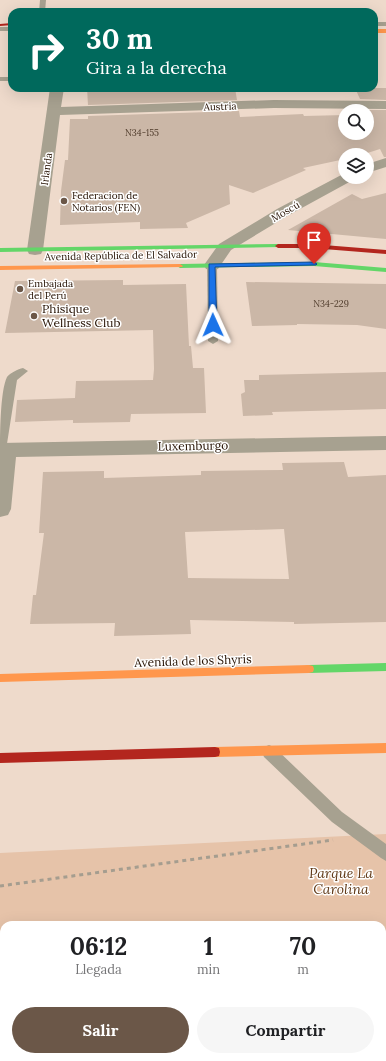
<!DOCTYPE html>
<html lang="es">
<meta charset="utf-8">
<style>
body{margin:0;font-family:Lora,serif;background:#f6f6f6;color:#202124;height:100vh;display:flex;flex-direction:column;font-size:15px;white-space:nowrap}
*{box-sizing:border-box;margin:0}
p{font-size:13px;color:#757577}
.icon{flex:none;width:22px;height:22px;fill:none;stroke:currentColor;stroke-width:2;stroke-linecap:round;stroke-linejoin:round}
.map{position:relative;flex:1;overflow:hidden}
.details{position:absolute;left:0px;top:921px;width:386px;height:140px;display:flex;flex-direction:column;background:#fff;border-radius:12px 12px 0 0;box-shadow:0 4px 16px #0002}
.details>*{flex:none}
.top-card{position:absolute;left:8px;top:8px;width:370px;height:84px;border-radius:12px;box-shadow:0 4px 16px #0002;background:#00695c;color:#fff;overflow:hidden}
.fabs{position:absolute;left:338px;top:104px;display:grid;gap:8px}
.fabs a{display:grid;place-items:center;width:36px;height:36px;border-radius:50%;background:#fff;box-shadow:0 4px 16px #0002;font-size:20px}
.pin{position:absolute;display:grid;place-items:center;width:34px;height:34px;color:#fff;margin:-41px -17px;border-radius:50% 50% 50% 0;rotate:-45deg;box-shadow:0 0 4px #0007}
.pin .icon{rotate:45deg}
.me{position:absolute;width:44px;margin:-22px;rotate:359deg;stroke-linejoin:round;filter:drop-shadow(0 0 3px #0008)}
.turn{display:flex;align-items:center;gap:14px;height:84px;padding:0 12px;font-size:18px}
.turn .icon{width:52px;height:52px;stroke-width:2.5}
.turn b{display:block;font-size:28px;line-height:34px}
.eta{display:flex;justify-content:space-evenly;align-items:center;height:68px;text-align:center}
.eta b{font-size:24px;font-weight:700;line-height:28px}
.cta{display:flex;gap:8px;margin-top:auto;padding:8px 12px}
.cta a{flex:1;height:46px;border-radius:24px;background:#6b5748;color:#fff;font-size:16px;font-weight:700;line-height:46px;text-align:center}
.cta a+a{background:#f6f6f6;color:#202124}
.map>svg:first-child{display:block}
.green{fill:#e6c3a9;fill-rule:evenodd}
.building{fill:#cbb7a7;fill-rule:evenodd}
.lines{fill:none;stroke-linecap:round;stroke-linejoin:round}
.path{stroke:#a59d8f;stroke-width:3;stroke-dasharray:4 4;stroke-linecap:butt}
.lane{fill:#a7a190;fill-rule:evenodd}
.street{fill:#a7a190;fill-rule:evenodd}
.fast{fill:#63d668;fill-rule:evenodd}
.slow{fill:#ff974d;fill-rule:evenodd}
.jam{fill:#b3261e;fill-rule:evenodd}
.route{fill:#1a73e8;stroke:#114b97}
.poi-dot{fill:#6b5748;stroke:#fff;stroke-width:1.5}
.labels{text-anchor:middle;stroke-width:3;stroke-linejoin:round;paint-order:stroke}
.far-number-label{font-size:9px;fill:#4e3a2a}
.far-street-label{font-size:10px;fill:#241001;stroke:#fff}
.far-poi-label{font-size:10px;fill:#241001;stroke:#fff;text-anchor:start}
.poi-label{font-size:12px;fill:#241001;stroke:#fff;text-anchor:start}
.street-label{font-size:12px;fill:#241001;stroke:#fff}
.near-park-label{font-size:14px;font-style:italic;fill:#623b19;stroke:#fff}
</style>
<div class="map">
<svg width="386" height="1061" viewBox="0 0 386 1061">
<rect width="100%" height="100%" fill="#eedacb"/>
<path class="green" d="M 386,834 L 386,1061 L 0,1061 L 0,853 ZM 4,925 L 382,925 L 382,1057 L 4,1057 Z"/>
<g class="building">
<polygon points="87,88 235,88 237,100 88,105"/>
<polygon points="355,88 386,88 386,100 360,99"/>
<polygon points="364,110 386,110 386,157 384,157 380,149 361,155 345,155 345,159 303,168 306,170 253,193 229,185 230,204 186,223 188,228 140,229 140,222 60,225 61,191 65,160 68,160 70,119 88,119 88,116 239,111 240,117 303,114 304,116 345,115 345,133 367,133 367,111"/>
<polygon points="386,193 386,239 288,230 352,194 362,199"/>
<polygon points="123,280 123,285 186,284 189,346 191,346 193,368 204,368 206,413 131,414 130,422 73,423 73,420 15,422 17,400 75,398 76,381 153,380 154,369 153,330 5,333 15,281"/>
<polygon points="246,282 386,284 386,329 357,325 297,324 297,325 252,326"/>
<polygon points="386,372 386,409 272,412 273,415 243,416 241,394 245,392 244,380 259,380 259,375"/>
<path d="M 344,462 L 348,477 L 386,475 L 386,622 L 294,624 L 294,622 L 190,620 L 191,634 L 114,636 L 115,623 L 30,624 L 33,595 L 36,595 L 44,533 L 39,533 L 43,472 L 104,471 L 104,478 L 201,475 L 201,471 L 283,470 L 282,463 ZM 284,529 L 289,579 L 188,578 L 185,532 Z"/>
</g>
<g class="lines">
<polyline class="path" points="0,886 333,840"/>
<g class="lane">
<polygon points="40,0 46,0 45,12 39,12"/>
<rect x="374" y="22" width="12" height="4"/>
<rect x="0" y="27" width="12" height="4"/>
<rect x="0" y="77" width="12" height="4"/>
<polygon points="212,262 217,265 218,341 213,344 208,341 207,265"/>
<path d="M 23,368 L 28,371 L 17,380 L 6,450 L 4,453 L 0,454 C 0,437 0,391 7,377 C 10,373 18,369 23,368 Z"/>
<polygon points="269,745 274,747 342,812 386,844 386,861 381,858 332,822 264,757 262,752 264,747"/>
</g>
<g class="street">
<polygon points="50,88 64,88 61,107 274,100 386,101 386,109 274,108 60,115 43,250 41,254 35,255 29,254 27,250"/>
<polygon points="386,158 386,167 367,173 367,164"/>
<polygon points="345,173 345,177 356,177 353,180 289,215 231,250 218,269 212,270 206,269 204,265 219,244 277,209"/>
<polygon points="386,436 386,450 16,457 11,509 8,515 0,517 0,443"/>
</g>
<g class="fast">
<polygon points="278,244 281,246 280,247 0,252 0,248"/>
<polygon points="314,262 386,268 386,272 314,266 180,268 177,266 180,264"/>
<polygon points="386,663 386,671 309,673 305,672 304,669 305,666 309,665"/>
</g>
<g class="slow">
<rect x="374" y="29" width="12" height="4"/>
<polygon points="180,264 183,266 182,267 0,270 0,266"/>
<polygon points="309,665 313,666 314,669 313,672 309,673 0,682 0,674"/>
<polygon points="386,743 386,753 215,757 211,756 210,752 211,748 215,747"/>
</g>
<g class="jam">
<polygon points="12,23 12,25 0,26 0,24"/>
<polygon points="311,244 386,250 386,254 311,248 278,248 275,246 278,244"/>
<polygon points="215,747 219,748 220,752 219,756 215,757 0,763 0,753"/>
</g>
</g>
<polygon class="route" points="314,262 317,264 316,265 215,267 217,325 213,328 209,325 209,264"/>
<g class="poi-dot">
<circle cx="64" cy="201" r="4"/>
<circle cx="20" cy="289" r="4"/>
<circle cx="34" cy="316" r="4"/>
</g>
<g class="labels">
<g class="far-number-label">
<text x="142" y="136">N34-155</text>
<text x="331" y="307">N34-229</text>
</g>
<g class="far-street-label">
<text transform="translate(220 106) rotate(-2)" y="4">Austria</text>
<text transform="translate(46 169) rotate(-82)" y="4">Irlanda</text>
<text transform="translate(285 211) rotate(-30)" y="4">Moscú</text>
<text transform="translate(121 255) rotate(-1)" y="4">Avenida República de El Salvador</text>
</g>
<g class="far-poi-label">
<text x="72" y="199">Federacion de<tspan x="72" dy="12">Notarios (FEN)</tspan></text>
<text x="28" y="287">Embajada<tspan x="28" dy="12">del Perú</tspan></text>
</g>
<g class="poi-label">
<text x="42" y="313">Phisique<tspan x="42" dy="14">Wellness Club</tspan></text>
</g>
<g class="street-label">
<text transform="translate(193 446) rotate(-1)" y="4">Luxemburgo</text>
<text transform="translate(193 661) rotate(-2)" y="4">Avenida de los Shyris</text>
</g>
<g class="near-park-label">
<text x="341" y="878">Parque La<tspan x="341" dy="16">Carolina</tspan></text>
</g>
</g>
</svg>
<div class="fabs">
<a><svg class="icon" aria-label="search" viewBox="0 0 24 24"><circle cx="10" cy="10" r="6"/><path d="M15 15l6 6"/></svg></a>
<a><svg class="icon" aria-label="layers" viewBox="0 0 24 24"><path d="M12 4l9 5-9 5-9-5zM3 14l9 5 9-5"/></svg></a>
</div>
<div class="pin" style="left:314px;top:264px;background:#d93025"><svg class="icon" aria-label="arrive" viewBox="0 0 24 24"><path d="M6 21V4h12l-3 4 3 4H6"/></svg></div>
<svg class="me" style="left:213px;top:325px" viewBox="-20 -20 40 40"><path d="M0-17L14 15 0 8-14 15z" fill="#1a73e8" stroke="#fff" stroke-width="4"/></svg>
<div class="top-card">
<div class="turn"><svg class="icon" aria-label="right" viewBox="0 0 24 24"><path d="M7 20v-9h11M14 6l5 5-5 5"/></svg><div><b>30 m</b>Gira a la derecha</div></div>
</div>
<section class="details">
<div class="eta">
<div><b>06:12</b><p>Llegada</p></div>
<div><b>1</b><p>min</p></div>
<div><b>70</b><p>m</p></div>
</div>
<div class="cta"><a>Salir</a><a>Compartir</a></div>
</section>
</div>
